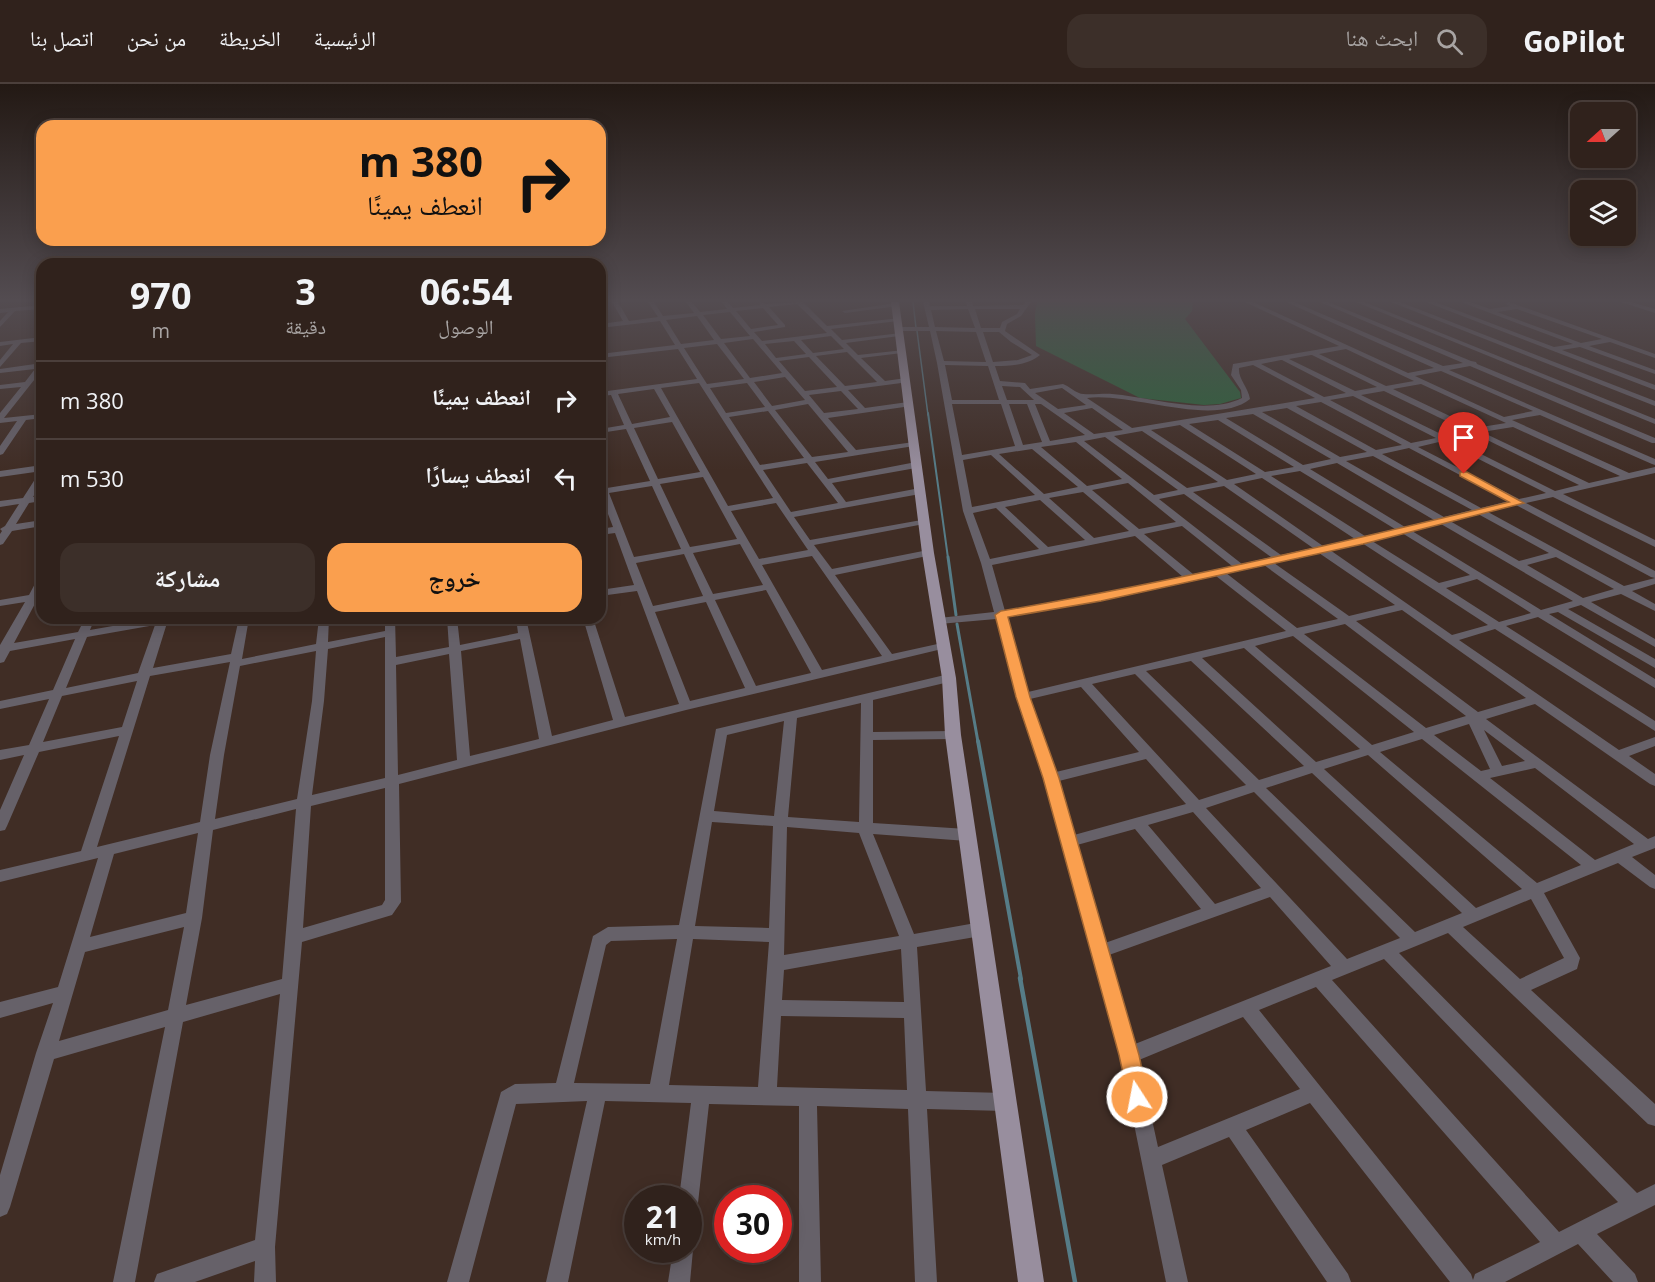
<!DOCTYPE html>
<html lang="ar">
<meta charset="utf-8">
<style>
body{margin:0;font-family:"Open Sans","Noto Naskh Arabic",sans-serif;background:#3c2f29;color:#f1f3f6;direction:rtl;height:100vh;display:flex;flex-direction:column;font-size:22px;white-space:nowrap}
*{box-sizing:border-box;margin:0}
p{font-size:20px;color:#a8a4a3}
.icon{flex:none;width:33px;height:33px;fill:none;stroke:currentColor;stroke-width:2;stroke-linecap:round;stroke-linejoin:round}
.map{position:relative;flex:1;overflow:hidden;direction:ltr}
.drawer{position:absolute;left:36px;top:174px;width:570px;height:366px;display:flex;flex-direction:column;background:#30221c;border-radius:18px;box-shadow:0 3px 15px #0003,0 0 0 2px #4b3f3b;direction:rtl}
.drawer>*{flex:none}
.top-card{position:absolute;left:36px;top:36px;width:570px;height:126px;border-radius:18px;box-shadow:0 3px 15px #0003,0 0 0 2px #4b3f3b;direction:rtl;background:#fa9f4e;color:#111;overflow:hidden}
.needle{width:39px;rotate:249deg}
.fabs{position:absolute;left:1570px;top:18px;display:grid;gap:12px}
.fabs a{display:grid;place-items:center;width:66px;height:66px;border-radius:12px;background:#30221c;box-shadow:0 3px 15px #0003,0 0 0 2px #4b3f3b;font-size:30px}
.speed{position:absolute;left:624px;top:1101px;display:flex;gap:12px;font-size:30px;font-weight:700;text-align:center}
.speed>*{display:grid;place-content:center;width:78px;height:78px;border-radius:50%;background:#30221c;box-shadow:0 3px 15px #0003,0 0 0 2px #4b3f3b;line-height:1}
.speed small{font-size:15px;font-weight:400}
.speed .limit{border:9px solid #d22;background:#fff;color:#111}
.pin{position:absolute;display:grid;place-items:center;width:51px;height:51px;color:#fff;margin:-62px -26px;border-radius:50% 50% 50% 0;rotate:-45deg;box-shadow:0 0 6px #0007}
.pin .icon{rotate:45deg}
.me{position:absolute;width:66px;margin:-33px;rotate:349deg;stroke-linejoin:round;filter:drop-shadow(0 0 4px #0008)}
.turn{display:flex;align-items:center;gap:21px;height:126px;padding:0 24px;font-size:27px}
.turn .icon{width:78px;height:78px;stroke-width:2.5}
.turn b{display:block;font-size:42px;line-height:51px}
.eta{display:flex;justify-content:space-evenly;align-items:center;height:102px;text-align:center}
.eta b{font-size:36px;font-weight:700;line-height:42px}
.button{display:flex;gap:12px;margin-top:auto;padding:12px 24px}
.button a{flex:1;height:69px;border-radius:18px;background:#fa9f4e;color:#111;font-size:24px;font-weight:700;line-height:69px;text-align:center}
.button a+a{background:#3c2f29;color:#f1f3f6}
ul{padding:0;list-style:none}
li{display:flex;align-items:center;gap:18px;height:78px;padding:0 24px;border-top:2px solid #4b3f3b}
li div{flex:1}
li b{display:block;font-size:22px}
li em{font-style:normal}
header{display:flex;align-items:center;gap:36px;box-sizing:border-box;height:84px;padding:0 30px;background:#30221c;border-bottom:2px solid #4b3f3b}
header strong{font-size:28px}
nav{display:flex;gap:33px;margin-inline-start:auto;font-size:21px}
.search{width:420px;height:54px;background:#3c2f29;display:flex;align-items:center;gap:15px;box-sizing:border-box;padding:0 21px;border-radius:18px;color:#a8a4a3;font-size:22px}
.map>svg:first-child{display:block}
.green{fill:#2a653a}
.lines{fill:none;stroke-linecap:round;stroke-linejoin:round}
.stream-far4{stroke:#567c87;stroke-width:1.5}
.stream-far3{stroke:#567c87;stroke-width:2}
.stream-far2{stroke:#567c87;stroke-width:3}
.stream-far1{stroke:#567c87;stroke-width:4}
.stream{stroke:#567c87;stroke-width:4.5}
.minor{fill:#666169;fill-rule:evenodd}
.major{fill:#988e9e;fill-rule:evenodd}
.route{fill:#fa9f4e;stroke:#a26733;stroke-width:1.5}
</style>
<header>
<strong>GoPilot</strong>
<div class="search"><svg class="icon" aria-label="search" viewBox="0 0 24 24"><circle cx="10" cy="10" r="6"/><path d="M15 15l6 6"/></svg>ابحث هنا</div>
<nav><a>الرئيسية</a><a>الخريطة</a><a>من نحن</a><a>اتصل بنا</a></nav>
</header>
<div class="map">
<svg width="1655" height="1198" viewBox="0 0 1655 1198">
<rect width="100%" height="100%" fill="#402d25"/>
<polygon class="green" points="1037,218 1193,218 1192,227 1185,235 1240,308 1241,314 1220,320 1204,321 1140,314 1036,262 1035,230"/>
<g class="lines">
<g class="stream-far4">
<polyline points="913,218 916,244"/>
<polyline points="917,247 928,331"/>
</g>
<polyline class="stream-far3" points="928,329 948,474"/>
<g class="stream-far2">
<polyline points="948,473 956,531"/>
<polyline points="957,540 978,658"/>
</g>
<polyline class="stream-far1" points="978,657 1021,895"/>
<polyline class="stream" points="1020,894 1075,1198"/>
<g class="minor">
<path d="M 612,218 L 618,218 L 629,237 L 658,233 L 648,218 L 654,218 L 663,232 L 694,229 L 686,218 L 692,218 L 700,228 L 727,225 L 722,218 L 728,218 L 733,224 L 760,221 L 760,218 L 766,220 L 803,218 L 827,242 L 900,234 L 900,236 L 898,237 L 831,245 L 842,256 L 901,249 L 901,251 L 899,252 L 846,259 L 858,271 L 904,266 L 904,268 L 902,269 L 861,274 L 885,297 L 906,294 L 909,294 L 909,298 L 848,306 L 865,324 L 908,318 L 912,320 L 911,322 L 828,334 L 856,366 L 914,358 L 918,360 L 914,362 L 815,378 L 828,395 L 916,378 L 920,381 L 916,384 L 832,399 L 846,418 L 920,404 L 925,407 L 920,410 L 794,433 L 810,456 L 927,435 L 929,437 L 924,440 L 814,461 L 832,485 L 928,466 L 932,467 L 932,471 L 835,491 L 892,570 L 942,559 L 948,562 L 942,565 L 686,626 L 399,700 L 401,818 L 392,831 L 302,858 L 275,1163 L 276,1198 L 254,1198 L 255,1177 L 195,1198 L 154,1198 L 157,1190 L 255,1156 L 280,910 L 183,938 L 135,1198 L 113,1198 L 165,943 L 54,975 L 10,1123 L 7,1130 L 0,1133 L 0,1091 L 36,969 L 53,919 L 0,934 L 0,918 L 58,903 L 98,774 L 0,798 L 0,786 L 81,767 L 119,652 L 39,668 L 7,742 L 5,746 L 0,747 L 0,726 L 24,671 L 0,676 L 0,666 L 29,661 L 49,615 L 0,625 L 0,617 L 53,606 L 75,555 L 10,567 L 4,578 L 0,579 L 0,561 L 25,518 L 0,522 L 0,516 L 29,511 L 38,494 L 42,493 L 42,506 L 40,510 L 42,513 L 37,516 L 14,559 L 78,548 L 85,534 L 95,534 L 90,546 L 158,534 L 184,534 L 183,536 L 167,539 L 153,584 L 231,570 L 239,534 L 249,534 L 242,575 L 316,560 L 319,534 L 329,534 L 328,558 L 385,547 L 385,534 L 395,534 L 396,573 L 449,563 L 447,534 L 457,534 L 460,561 L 518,549 L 516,534 L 526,534 L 552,652 L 613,636 L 583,534 L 593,534 L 625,633 L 679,620 L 637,507 L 600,512 L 600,506 L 634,501 L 615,449 L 600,451 L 600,445 L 613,443 L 600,409 L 600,394 L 603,395 L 607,404 L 650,397 L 626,345 L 600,349 L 600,345 L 624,341 L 611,311 L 600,312 L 600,308 L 697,295 L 678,265 L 600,274 L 600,270 L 675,261 L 660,237 L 600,244 L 600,240 L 623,237 ZM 797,220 L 827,249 L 762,257 L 754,248 L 785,243 L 785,241 L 769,223 ZM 763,224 L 778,241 L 751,245 L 736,227 ZM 730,228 L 750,252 L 721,255 L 703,231 ZM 697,232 L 714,256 L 681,260 L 666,236 ZM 831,252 L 844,265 L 813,269 L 801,256 ZM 753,255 L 782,289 L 750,294 L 724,259 ZM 794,257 L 806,270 L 776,274 L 765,260 ZM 717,260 L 744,295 L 707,300 L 684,264 ZM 847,268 L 877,298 L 845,302 L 816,272 ZM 809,273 L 837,303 L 805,307 L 779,277 ZM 785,293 L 805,316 L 772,322 L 754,298 ZM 699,299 L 773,414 L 728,422 L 661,304 ZM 747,299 L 765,323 L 726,329 L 710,304 ZM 654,305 L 670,333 L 632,340 L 618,310 ZM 841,307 L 858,325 L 824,329 L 809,311 ZM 808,320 L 848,368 L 812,373 L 775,326 ZM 768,327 L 804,374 L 760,381 L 729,333 ZM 672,338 L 700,388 L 658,395 L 634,344 ZM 807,379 L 838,419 L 791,428 L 763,386 ZM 703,393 L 737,455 L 690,463 L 660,400 ZM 652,402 L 681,465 L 634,473 L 609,409 ZM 776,419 L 808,466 L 759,475 L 731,427 ZM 740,460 L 763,501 L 713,510 L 693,469 ZM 684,470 L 703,512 L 653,522 L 636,479 ZM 812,472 L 882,572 L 822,586 L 762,481 ZM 766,506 L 811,589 L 756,602 L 715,516 ZM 706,518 L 745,604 L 690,617 L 655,528 ZM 155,541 L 138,589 L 66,604 L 87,553 ZM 385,553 L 385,694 L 312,711 L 324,617 L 328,565 ZM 520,555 L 539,655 L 470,672 L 461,567 ZM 316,567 L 312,617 L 297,715 L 215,735 L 224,671 L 240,582 ZM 449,570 L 457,676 L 398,691 L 396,581 ZM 230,578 L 210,671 L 200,738 L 97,763 L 150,592 ZM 137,597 L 122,643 L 43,658 L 62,612 ZM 385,704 L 385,816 L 382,821 L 303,844 L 311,722 ZM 296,725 L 282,895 L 186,921 L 202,834 L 213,746 ZM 198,749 L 186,829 L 90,853 L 114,770 ZM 184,843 L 168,926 L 59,957 L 85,868 Z"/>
<path d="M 923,218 L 929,218 L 930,222 L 967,222 L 966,218 L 972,218 L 973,222 L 1023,221 L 1025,218 L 1031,218 L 1021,232 L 1007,240 L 1005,247 L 1040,271 C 1028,281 1011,282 995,282 L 1000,297 L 1025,299 L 1030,305 L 1063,300 C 1069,302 1073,307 1079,309 C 1085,312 1104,309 1112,310 C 1150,313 1206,332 1242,314 L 1241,306 L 1231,291 L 1233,280 L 1339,262 L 1245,218 L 1253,218 L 1408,289 L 1434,284 L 1286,218 L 1294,218 L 1443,282 L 1463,279 L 1320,218 L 1328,218 L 1471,277 L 1476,278 L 1477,280 L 1655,354 L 1655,359 L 1652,359 L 1470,282 L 1449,286 L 1655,375 L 1655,381 L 1652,380 L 1540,331 L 1512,336 L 1629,389 L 1655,383 L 1655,389 L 1563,410 L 1655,456 L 1655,463 L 1553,413 L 1526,419 L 1655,487 L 1655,500 L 1632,507 L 1655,520 L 1655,527 L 1621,510 L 1591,518 L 1655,555 L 1655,563 L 1581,521 L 1568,525 L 1655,575 L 1655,584 L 1558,528 L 1549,530 L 1655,595 L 1655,604 L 1538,533 L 1506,542 L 1655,637 L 1655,647 L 1495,545 L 1459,556 L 1619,666 L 1655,653 L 1655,662 L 1629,672 L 1655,690 L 1655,702 L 1650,700 L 1535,620 L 1486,635 L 1648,755 L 1655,752 L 1655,764 L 1632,773 L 1655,791 L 1655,805 L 1650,803 L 1618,779 L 1544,809 L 1580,874 L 1577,885 L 1531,906 L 1655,1020 L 1655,1042 L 1648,1040 L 1448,849 L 1399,869 L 1637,1109 L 1655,1100 L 1655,1121 L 1597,1150 L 1635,1190 L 1638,1198 L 1613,1198 L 1578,1160 L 1505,1198 L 1450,1198 L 1310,1019 L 1246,1046 L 1348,1190 L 1351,1198 L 1327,1198 L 1229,1053 L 1162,1081 L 1188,1198 L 1166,1198 L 1120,971 L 1044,694 L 1017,613 L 996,535 L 939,540 L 933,537 L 939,534 L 994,528 L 981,479 L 963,427 L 937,279 L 930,247 L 899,247 L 896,245 L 899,243 L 929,243 ZM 968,225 L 975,244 L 935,243 L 931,226 ZM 975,225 L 1020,225 L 1017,230 L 1002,238 L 1000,244 L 981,244 ZM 936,247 L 976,248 L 986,278 L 944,277 ZM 983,248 L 999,248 L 1011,258 L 1032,271 L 1018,276 L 993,278 ZM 1346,265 L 1414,297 L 1386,302 L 1319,270 ZM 1311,271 L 1312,271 L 1377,303 L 1355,307 L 1289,275 ZM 1281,276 L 1282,276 L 1346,309 L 1324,313 L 1261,280 ZM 945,281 L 988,282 L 999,316 L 952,316 ZM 1253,281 L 1315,314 L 1132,344 L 1087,314 C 1131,308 1214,344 1250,315 C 1248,303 1238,295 1239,284 ZM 1441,287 L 1533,327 L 1504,333 L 1415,292 ZM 1421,300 L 1506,339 L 1475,344 L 1393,305 ZM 1002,302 L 1020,303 L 1034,316 L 1007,316 ZM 1062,304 L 1086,321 L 1058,325 L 1035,309 ZM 1384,307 L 1465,346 L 1445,352 L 1361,311 ZM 1353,312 L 1436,354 L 1411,359 L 1330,316 ZM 1321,318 L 1402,361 L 1376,366 L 1296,322 ZM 952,320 L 1001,320 L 1015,362 L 962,371 ZM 1009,320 L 1027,320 L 1042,358 L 1023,361 ZM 1035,320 L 1041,320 L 1085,351 L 1050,357 ZM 1092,324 L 1123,346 L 1094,350 L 1064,329 ZM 1287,324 L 1367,368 L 1340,373 L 1262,328 ZM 1253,330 L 1331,375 L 1303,381 L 1226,334 ZM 1218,336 L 1294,383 L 1265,388 L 1189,340 ZM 1180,341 L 1256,390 L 1227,396 L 1151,346 ZM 1513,343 L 1620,392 L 1589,399 L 1482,348 ZM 1142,347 L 1218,398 L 1187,404 L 1114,352 ZM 1473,349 L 1579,401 L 1555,407 L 1451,355 ZM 1105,353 L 1178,406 L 1154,411 L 1084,357 ZM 1443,357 L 1546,409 L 1519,415 L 1418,363 ZM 1076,358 L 1122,395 L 1087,402 L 1041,363 ZM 1409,364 L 1509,417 L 1481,424 L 1382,370 ZM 1032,365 L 1078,403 L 1044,410 L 999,370 ZM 991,371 L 1035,411 L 972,423 L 963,376 ZM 1373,372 L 1472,426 L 1444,433 L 1346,377 ZM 1337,379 L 1434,436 L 1405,443 L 1310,385 ZM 1300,387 L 1395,445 L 1365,452 L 1271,392 ZM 1262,394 L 1355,455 L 1323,462 L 1234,400 ZM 1128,399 L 1176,438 L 1139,445 L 1092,406 ZM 1224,402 L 1313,464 L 1281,471 L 1193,408 ZM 1083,408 L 1129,447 L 1094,454 L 1049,414 ZM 1184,410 L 1271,473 L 1242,480 L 1159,415 ZM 1040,416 L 1085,456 L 1048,463 L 1005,423 ZM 1516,421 L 1651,493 L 1655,494 L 1624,502 L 1488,428 ZM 996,424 L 1039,465 L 990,475 L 973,429 ZM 1478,430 L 1549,469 L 1519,477 L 1450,437 ZM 1441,440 L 1573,517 L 1541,526 L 1412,447 ZM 1182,442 L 1232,482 L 1193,490 L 1144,450 ZM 1402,449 L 1470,491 L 1439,499 L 1372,457 ZM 1135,452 L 1183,493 L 1101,511 L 1005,527 L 992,481 ZM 1362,459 L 1488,541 L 1452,551 L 1330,466 ZM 1319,469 L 1395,521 L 1349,532 L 1274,479 ZM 1556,473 L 1614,505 L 1583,514 L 1527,481 ZM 1264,481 L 1338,535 L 1297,544 L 1226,489 ZM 1216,492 L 1286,547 L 1028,608 L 1006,533 L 1101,517 ZM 1477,495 L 1531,529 L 1499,538 L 1446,504 ZM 1402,526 L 1526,614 L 1478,628 L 1356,537 ZM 1345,540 L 1466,632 L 1426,644 L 1304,550 ZM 1293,552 L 1414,648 L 1372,661 L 1255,562 ZM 1244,564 L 1360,665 L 1316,678 L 1202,574 ZM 1191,577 L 1304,682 L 1259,696 L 1146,587 ZM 1135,590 L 1246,701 L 1199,716 L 1092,600 ZM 1081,603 L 1139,668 L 1056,688 L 1030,615 ZM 1469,640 L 1490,685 L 1481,687 L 1434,651 ZM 1484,646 L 1525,677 L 1502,682 ZM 1422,655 L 1581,781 L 1537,799 L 1380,668 ZM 1368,671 L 1522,805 L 1476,824 L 1324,685 ZM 1146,675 L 1186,720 L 1074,751 L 1059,697 ZM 1535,684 L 1634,760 L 1595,776 L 1490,694 ZM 1312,689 L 1462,829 L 1415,848 L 1266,704 ZM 1254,708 L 1400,854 L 1347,875 L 1206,724 ZM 1193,728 L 1261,804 L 1215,820 L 1148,741 ZM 1135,745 L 1201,825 L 1105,859 L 1077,761 ZM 1270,813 L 1331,882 L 1135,960 L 1109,871 ZM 1531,815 L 1564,874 L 1520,895 L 1463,843 ZM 1384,875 L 1618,1118 L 1559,1148 L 1332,896 ZM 1316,903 L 1540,1158 L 1475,1190 L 1473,1196 L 1471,1190 L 1259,926 ZM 1243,933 L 1300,1005 L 1158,1063 L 1139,976 Z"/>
<polygon points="1356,218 1364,218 1655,335 1655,340"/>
<polygon points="1391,218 1400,218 1655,317 1655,322"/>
<path d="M 1426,218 L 1435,218 L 1554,263 L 1573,260 L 1461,218 L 1470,218 L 1490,225 L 1510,222 L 1506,220 L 1509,218 L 1655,270 L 1655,274 L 1610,258 L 1589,262 L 1655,286 L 1655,290 L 1580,263 L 1562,266 L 1655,301 L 1655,306 ZM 1517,225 L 1602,255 L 1581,259 L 1497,228 Z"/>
<polygon points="1621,218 1631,218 1655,225 1655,229"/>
<polygon points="896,219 898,222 845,229 842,227"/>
<polygon points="42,221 42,225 15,227 0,243 0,237 8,228 0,229 0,225"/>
<polygon points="42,253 42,257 21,259 0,283 0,276 13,260 0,262 0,258"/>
<polygon points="42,279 42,286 4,334 42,330 42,334 26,336 3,370 0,371 0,362 17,337 0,339 0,329 21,303 0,305 0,301 25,298 35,285 0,289 0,285"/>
<polygon points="42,381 42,387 0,393 0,387"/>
<polygon points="42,388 42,398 33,413 42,411 42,417 29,419 16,440 42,436 42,442 12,447 3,460 0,461 0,450 2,447 0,445 5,442 19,420 0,423 0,417 23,414 39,389"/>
<path d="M 949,590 L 955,594 L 953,597 L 873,616 L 873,648 L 953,647 L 958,648 L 959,651 L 958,654 L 953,655 L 873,656 L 873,739 L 967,745 L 972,747 L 974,751 L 972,755 L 967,757 L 873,750 L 914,850 L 981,838 L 987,840 L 989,845 L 987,850 L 981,852 L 917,863 L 926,1007 L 1005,1009 L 1012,1012 L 1014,1018 L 1012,1024 L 1005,1027 L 927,1025 L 937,1198 L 915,1198 L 908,1025 L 817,1022 L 821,1198 L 799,1198 L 799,1022 L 709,1020 L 698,1119 L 695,1126 L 688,1129 L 688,1114 L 679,1114 L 691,1019 L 605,1017 L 568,1198 L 546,1198 L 587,1017 L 516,1020 L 469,1198 L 447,1198 L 501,1008 L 515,1000 L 556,999 L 593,852 L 608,843 L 679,841 L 716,645 ZM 861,619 L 859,738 L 788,733 L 797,634 ZM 784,637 L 774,732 L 714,727 L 727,651 ZM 712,738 L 773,742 L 769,844 L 695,842 ZM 787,743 L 859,749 L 899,852 L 784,871 ZM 677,855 L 650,1000 L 574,999 L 606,861 L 611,857 ZM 693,855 L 769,858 L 758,1003 L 669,1001 ZM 901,865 L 904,918 L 782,916 L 784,886 ZM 781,932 L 904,934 L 907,1006 L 777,1003 Z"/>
<polygon points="688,1158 693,1166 690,1198 668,1198 673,1166 688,1166"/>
</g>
<polygon class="major" points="891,218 899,218 934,469 956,594 961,651 1044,1198 1018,1198 945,651 942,594 922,469"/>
</g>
<linearGradient id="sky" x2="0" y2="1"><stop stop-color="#231914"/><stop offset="0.56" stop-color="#534c51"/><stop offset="1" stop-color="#534c51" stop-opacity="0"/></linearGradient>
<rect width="1655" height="386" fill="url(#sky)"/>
<path class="route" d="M 1460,388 L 1467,388 L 1524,419 L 1363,460 L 1101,517 L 1008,533 L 1030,613 L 1059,694 L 1139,971 L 1148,1013 L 1145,1021 L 1137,1024 L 1130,1021 L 1119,971 L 1043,694 L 1016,613 L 995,531 L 1001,527 C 1172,498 1340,459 1509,418 L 1460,392 Z"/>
</svg>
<div class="fabs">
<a><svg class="needle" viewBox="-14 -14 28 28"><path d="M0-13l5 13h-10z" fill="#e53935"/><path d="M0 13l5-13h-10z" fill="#a8a4a3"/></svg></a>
<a><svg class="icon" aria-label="layers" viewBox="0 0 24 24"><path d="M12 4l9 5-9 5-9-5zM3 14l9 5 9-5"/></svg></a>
</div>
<div class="speed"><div>21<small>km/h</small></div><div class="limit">30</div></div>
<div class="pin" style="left:1464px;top:390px;background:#d93025"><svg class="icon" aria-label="arrive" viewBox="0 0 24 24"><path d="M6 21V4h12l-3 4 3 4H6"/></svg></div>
<svg class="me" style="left:1137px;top:1013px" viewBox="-20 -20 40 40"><circle r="17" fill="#fa9f4e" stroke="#fff" stroke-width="3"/><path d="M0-11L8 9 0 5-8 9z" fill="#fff"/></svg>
<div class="top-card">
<div class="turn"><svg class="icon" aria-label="right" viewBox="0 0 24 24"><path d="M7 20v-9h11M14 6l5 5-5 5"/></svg><div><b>380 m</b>انعطف يمينًا</div></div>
</div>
<section class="drawer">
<div class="eta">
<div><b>06:54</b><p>الوصول</p></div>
<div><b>3</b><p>دقيقة</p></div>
<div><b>970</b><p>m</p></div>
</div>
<ul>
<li><svg class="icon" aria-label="right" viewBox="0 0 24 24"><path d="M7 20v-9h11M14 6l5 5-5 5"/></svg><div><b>انعطف يمينًا</b></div><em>380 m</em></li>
<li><svg class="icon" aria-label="left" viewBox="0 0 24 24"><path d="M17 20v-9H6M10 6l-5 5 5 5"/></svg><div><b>انعطف يسارًا</b></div><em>530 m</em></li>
</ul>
<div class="button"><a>خروج</a><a>مشاركة</a></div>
</section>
</div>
